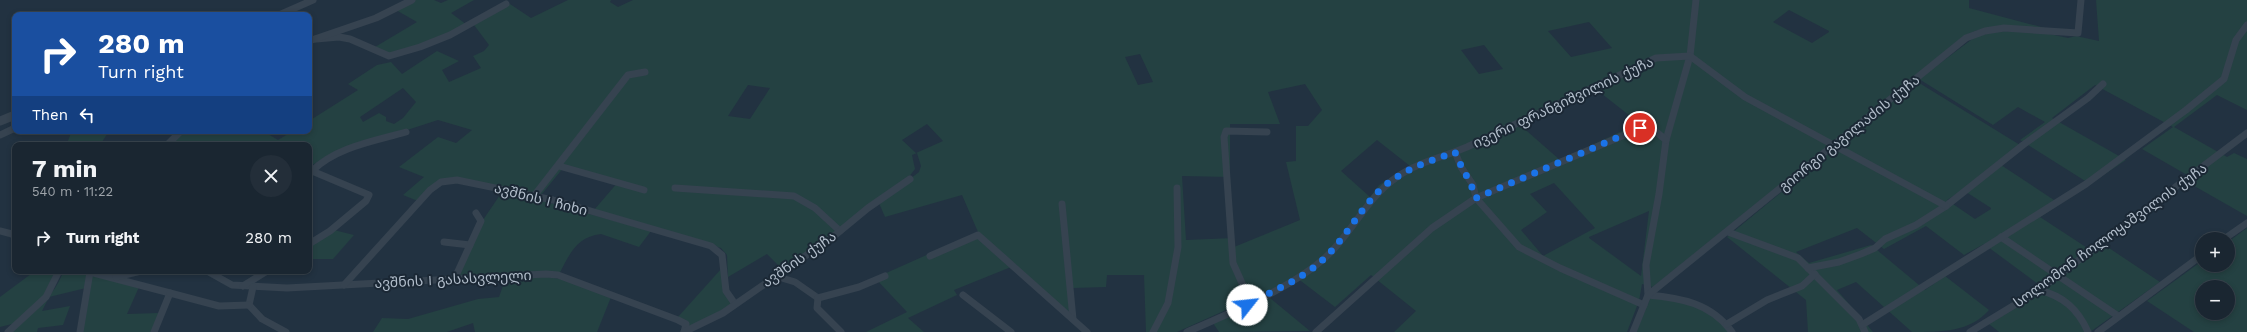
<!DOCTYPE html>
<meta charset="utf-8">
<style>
body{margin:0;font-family:"Work Sans","Noto Sans Georgian",sans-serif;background:#232e39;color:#f1f3f6;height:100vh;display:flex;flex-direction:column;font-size:15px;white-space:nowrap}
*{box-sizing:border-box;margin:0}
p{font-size:13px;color:#9fa5ab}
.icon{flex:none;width:22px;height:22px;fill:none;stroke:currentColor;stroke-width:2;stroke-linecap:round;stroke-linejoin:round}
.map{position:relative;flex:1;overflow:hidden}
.sheet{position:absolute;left:12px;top:142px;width:300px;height:132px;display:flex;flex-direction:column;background:#1a2631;border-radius:8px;box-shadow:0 2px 6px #0003,0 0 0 1px #38434d}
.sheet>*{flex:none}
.banner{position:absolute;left:12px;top:12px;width:300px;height:122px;border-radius:8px;box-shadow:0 2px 6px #0003,0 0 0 1px #38434d;background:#1a4fa0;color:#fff;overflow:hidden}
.buttons{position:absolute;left:2195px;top:232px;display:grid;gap:8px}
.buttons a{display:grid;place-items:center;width:40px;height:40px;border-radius:50%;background:#1a2631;box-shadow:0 2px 6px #0003,0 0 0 1px #38434d;font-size:20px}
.pin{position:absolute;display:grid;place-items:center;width:34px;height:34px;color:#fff;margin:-17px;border:2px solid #fff;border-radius:50%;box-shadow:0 1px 4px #0007}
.me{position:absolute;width:44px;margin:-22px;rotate:61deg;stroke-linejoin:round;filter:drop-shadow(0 0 3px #0008)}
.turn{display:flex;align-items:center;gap:14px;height:84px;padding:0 20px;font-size:18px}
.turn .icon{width:52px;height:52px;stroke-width:2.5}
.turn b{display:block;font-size:28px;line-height:34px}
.then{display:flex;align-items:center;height:38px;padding:0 20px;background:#0003;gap:8px;font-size:15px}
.round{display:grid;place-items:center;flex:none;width:42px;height:42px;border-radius:21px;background:#232e39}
.head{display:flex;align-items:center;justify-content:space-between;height:68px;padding:0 20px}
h1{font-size:24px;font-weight:700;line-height:30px}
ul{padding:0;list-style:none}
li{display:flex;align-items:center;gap:12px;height:56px;padding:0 20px}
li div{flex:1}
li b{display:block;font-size:15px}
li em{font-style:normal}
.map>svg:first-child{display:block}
.green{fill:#244142;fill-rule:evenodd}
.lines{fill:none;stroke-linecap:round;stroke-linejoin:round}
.minor{stroke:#364350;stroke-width:7}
.tertiary{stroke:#364350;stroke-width:9}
.route{stroke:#1a73e8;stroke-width:7;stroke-dasharray:0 12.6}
.labels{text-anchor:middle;stroke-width:4;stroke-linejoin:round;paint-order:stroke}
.street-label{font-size:14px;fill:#b2becb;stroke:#1b2835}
</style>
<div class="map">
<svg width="2247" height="332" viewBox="0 0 2247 332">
<rect width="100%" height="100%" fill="#223241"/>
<g class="green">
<polygon points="415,0 434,0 441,3 448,0 474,0 451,13 467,25 417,46 389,54 375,47 417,22 396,10"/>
<path d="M 568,0 L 611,0 L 610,2 L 618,7 L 633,0 L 1969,0 L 1969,8 L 2060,32 C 2028,29 1994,20 1964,36 L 1653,287 L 1642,284 L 1639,301 L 1627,332 L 1394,332 L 1416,311 L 1371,275 L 1335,307 L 1297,278 L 1177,332 L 1146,332 L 1144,275 L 1107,275 L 1106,287 L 1073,288 L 1075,316 L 1011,267 L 954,290 L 957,295 L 908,318 L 924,332 L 866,332 L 907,312 L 875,278 L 978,232 L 962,195 L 885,217 L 879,203 L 919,172 L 921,166 L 917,153 L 912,155 L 915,169 L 908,178 L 833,235 L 781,268 L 767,254 L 728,277 L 727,255 L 721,248 L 594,210 L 619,181 L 564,167 L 541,195 L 440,181 L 418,201 L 403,195 L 424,177 L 399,167 L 438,137 L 456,143 L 472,130 L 438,120 L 327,156 L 309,167 L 309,145 L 177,145 L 173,142 L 184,131 L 263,131 L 278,140 L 293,131 L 309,131 L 309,121 L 358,90 L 348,84 L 377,65 L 391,62 L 402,74 L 437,51 L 459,61 L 442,70 L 449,82 L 481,68 L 473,56 L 484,51 L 489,45 L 474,25 L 510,4 L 531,18 ZM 1789,10 L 1829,31 L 1829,32 L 1812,43 L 1773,22 ZM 1589,22 L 1612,48 L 1571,57 L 1548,31 ZM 1484,45 L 1503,69 L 1479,74 L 1461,50 ZM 1140,54 L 1153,82 L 1138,85 L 1125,57 ZM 1305,84 L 1322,110 L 1308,126 L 1296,126 L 1296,161 L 1286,162 L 1300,220 L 1234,247 L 1234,238 L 1186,240 L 1182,176 L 1230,177 L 1230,124 L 1280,124 L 1268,92 ZM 748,85 L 770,88 L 750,119 L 728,116 ZM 403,88 L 416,102 L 403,118 L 394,124 L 386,121 L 386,117 L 379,113 L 363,122 L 360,117 ZM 1597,90 L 1639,123 L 1560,160 L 1520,125 ZM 927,124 L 943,141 L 916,153 L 902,140 ZM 1377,140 L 1410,166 L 1379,185 L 1370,197 L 1341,171 ZM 1554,183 L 1595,228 L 1543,256 L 1521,230 L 1547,212 L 1530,194 ZM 1649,211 L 1641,276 L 1589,238 L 1589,237 Z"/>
<polygon points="2096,0 2247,0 2247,110 2217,95 2174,127 2227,157 2234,153 2247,159 2247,216 2189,183 2194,179 2142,149 2173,127 2095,85 2052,118 2126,160 2090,184 2020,140 2045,122 2018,107 1993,125 1919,79 1975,37 1997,31 2040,32 2068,38 2076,36 2099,41"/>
<path d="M 1916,81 L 2020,145 L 1998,163 L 2060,204 L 2040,217 L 2095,253 L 2106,246 L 2160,282 L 2090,332 L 1999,332 L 1989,324 L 2046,290 L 1984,244 L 1964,255 L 1926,226 L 1884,249 L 1857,228 L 1796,252 L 1809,263 L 1871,245 L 1925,290 L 1945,276 L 1989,310 C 1970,332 1942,332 1912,332 L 1856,282 L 1837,290 L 1873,332 L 1808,332 L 1806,300 L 1727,237 ZM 1963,190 L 1991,208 L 1991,209 L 1975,219 L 1947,200 Z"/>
<polygon points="72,131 109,131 100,145 69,145 67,143"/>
<path d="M 502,192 L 539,200 L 651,231 L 639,247 L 601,234 C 576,237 570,254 559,274 L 458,278 L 483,220 Z"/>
<path d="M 2247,228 L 2247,332 L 2194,332 L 2147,301 L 2202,261 L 2202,265 L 2228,265 L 2228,242 ZM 2202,287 L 2228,287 L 2228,313 L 2202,313 Z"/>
<polygon points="334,230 354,235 333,259 309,259 309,247"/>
<polygon points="722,268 731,305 688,329 689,323 686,320 678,317"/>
<polygon points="35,271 54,271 55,274 46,294 16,323 0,327 0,297"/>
<path d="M 63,271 L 87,273 L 86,288 L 49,297 L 42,311 L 70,306 L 63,325 L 38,328 L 37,332 L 12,332 C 29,315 57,295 63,271 Z"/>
<polygon points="92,274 139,287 127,314 159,313 151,332 82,332"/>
<polygon points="542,276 566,280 611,297 597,332 475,332 473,323 447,332 373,332 382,318 408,319 478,299 499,297 505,280"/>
<polygon points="1651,297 1695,304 1724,324 1729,332 1636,332"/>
<polygon points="1270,298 1310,331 1219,332 1213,323"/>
</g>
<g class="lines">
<g class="minor">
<path d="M 1696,0 L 1690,56 L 1666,140 L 1659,194 L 1646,265 L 1648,295 C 1681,298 1711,303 1732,332"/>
<polyline points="279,15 313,0"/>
<polyline points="316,39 339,37 350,39 389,56 420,47 450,35 506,4"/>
<polyline points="309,41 376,18 412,0"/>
<polyline points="0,135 15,128"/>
<polyline points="167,145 181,131"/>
<polyline points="1455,152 1461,167 1473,185 1476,198 1519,247 1560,268 1644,305"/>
<polyline points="559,166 644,190"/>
<polyline points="675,188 794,196 815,208 840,231"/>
<polyline points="534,196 628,75 645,72"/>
<polyline points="1062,204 1073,319"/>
<polyline points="0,231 12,234 15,237"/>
<polyline points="1728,232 1798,258 1859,319 1865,332"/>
<polyline points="2001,237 2118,316"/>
<polyline points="2224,239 2247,223"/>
<polyline points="444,242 470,245"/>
<path d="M 309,244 L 330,231 L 366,201 L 369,195 L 312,171 C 336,147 375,141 406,132"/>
<polyline points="930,256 978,235 1087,332"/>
<polyline points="1808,268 1839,262 1861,254 1875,248 1885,239 1916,225 1946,206 2023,145 2088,98 2103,84"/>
<polyline points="86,271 170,293 154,332"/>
<polyline points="207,271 232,285 287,288 546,274 558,275 678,320 686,324 684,332"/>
<polyline points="775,276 795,282 818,298"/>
<polyline points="116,277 141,271"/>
<polyline points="454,280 481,221 476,213"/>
<polyline points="344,285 430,190 441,182 457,180 553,200 711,246 722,255 726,291 735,304"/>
<polyline points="243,286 267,271"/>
<polyline points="253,287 249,305 262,319 286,332"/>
<path d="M 2039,290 C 2063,296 2078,309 2088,332"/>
<polyline points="170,293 219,306 249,305"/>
<polyline points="963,295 1011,332"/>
<polyline points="818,298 859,287 885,276"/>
<polyline points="818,298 817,308 841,332"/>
<polyline points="1247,305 1246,292 1233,263 1224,137 1226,131 1267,132"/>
<polyline points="1727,324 1767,300 1802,286 1815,274"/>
<polyline points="1862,325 2086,184 2186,110 2224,79 2236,40 2247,25"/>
<polyline points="8,332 46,297 59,271"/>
<polyline points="80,332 90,272"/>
<polyline points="684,332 723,313 834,236 868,208 910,179"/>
<polyline points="1153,332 1168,303 1178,247 1177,188"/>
<path d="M 1187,332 C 1230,313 1300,285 1332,251 C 1355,227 1369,196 1397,177 C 1418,162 1444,157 1467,147 C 1530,117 1593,88 1656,58 L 1690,56 L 1745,97 L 1946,206"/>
<polyline points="1316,332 1432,228 1476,198 1648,125 1666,140"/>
<polyline points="1633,332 1648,295 1966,38 1985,31 2004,28 2078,33 2081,0"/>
<polyline points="1970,332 2039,290 2247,133"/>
<polyline points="2098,332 2202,255"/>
</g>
<polyline class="tertiary" points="0,121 15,115"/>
</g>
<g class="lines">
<path class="route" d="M 1247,305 C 1270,292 1298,281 1318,264 C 1342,244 1356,215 1377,193 C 1398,171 1427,162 1455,152 C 1461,168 1471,181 1476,198 L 1640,128"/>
</g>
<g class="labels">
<g class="street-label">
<text transform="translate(1563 102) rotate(-25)" y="5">ივერი ფრანგიშვილის ქუჩა</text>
<text transform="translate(1849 133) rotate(-39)" y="5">გიორგი გაგილაძის ქუჩა</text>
<text transform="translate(541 199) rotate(14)" y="5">ავშნის I ჩიხი</text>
<text transform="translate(2110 235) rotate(-36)" y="5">სოლომონ ჩოლოყაშვილის ქუჩა</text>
<text transform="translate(799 259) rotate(-35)" y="5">ავშნის ქუჩა</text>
<text transform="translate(453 279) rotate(-3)" y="5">ავშნის I გასასვლელი</text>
</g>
</g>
</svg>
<div class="buttons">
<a>+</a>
<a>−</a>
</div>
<div class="pin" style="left:1640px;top:128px;background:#d93025"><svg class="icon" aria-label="arrive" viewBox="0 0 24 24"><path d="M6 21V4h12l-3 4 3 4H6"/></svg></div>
<svg class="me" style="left:1247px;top:305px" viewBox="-20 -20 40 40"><circle r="19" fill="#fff"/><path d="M0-13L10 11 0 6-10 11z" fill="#1a73e8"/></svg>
<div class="banner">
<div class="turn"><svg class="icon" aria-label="right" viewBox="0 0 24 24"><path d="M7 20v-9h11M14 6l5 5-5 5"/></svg><div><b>280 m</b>Turn right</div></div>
<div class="then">Then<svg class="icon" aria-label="left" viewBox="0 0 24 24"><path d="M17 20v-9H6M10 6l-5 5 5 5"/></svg></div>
</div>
<section class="sheet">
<div class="head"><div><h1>7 min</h1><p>540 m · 11:22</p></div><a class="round"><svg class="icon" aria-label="close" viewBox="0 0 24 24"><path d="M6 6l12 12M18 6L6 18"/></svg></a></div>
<ul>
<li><svg class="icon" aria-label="right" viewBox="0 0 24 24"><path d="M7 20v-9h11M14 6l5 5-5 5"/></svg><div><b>Turn right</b></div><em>280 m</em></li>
</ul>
</section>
</div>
